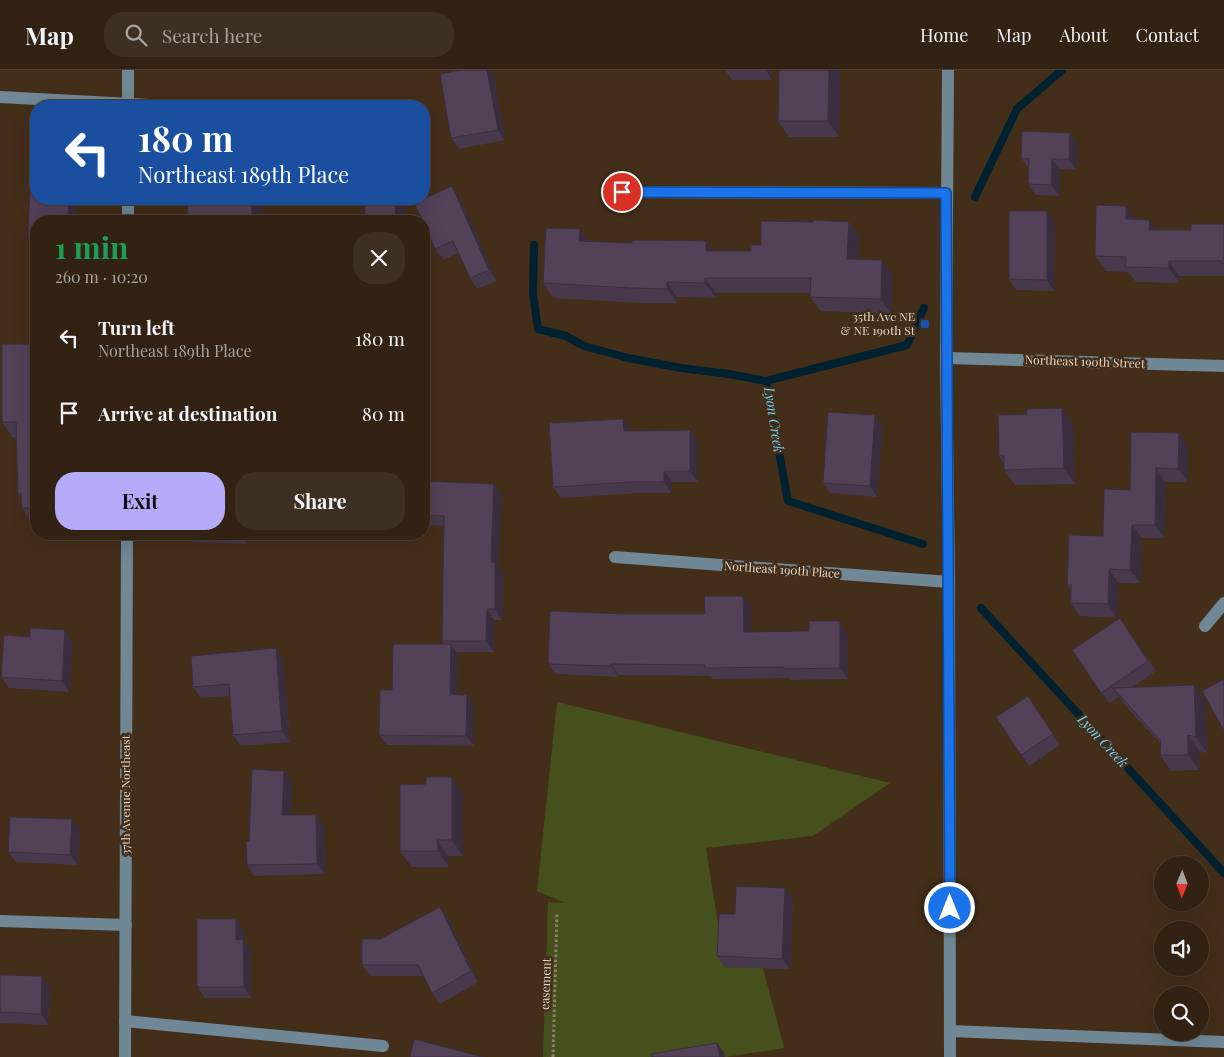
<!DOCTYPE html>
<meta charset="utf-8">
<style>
body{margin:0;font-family:"Playfair Display",serif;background:#3d2f22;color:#f1f3f6;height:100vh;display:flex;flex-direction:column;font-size:19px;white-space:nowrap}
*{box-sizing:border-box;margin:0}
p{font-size:16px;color:#a8a4a0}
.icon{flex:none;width:28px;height:28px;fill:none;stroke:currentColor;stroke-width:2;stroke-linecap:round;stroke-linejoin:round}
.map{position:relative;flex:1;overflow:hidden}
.drawer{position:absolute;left:30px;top:145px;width:400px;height:325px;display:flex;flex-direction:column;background:#322214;border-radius:20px;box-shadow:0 5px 20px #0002,0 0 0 1px #4d3f34}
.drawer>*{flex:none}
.top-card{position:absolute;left:30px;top:30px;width:400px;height:105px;border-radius:20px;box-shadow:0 5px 20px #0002,0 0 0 1px #4d3f34;background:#1a4fa0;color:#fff;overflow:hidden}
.needle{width:32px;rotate:181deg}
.controls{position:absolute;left:1154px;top:786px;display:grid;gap:10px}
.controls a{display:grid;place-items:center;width:55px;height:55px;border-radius:50%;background:#322214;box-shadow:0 5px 20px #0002,0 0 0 1px #4d3f34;font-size:25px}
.pin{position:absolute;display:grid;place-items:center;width:42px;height:42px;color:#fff;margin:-21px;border:2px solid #fff;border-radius:50%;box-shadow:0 1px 5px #0007}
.me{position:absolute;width:55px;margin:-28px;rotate:0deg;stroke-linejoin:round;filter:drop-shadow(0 0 4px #0008)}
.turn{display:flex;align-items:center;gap:18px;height:105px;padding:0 25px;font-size:22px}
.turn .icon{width:65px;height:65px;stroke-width:2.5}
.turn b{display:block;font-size:35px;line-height:42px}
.round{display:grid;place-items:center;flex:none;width:52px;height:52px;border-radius:20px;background:#3d2f22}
.headline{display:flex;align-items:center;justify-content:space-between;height:85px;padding:0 25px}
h1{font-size:30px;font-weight:700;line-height:38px;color:#1e9e55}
.action{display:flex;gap:10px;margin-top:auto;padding:10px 25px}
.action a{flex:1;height:58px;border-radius:20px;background:#b5acf9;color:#111;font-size:20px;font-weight:700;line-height:58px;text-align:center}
.action a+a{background:#3d2f22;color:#f1f3f6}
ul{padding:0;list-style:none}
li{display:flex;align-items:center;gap:15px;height:75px;padding:0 25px}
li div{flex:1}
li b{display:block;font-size:19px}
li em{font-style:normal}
header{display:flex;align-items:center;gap:30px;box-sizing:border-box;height:70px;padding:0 25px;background:#322214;border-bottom:1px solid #4d3f34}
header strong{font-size:24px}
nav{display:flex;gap:28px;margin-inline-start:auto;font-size:18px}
.search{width:350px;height:45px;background:#3d2f22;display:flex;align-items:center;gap:12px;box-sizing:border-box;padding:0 18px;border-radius:20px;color:#a8a4a0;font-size:19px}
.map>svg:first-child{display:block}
.green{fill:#46501c}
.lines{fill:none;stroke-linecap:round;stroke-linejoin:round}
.stream{stroke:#00212f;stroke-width:8}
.path{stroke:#907e6e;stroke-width:3;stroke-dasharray:2.5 2.5;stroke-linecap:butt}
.minor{stroke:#708796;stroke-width:12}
.wall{fill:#47384c}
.shaded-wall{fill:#3a2e3e}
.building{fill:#534158;stroke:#3a2e3e}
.route-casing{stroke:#114b97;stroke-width:12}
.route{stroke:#1a73e8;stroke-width:9}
.transit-dot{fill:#1a4fb4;stroke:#432e1a;stroke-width:2}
.labels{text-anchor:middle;stroke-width:5;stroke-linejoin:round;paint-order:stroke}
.poi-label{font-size:12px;fill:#e4d6ca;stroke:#432e1a;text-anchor:end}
.street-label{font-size:12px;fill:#e4d6ca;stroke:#432e1a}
.water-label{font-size:14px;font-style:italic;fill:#71cefa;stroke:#432e1a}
</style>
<header>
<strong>Map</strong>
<div class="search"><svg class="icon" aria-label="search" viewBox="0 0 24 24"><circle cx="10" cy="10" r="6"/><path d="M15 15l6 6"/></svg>Search here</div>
<nav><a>Home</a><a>Map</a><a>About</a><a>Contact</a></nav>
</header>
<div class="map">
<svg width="1224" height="987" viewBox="0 0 1224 987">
<rect width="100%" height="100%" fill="#432e1a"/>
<polygon class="green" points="557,632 890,713 813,766 706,778 725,897 763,898 784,978 726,987 543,987 548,832 565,833 537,821"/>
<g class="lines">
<g class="stream">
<polyline points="975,127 1017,39 1062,0"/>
<polyline points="534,175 533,224 538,259 566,266 584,276 628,288 681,298 729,304 766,311"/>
<polyline points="923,474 788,431 766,311 907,275 924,238"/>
<polyline points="981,538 1224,803"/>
</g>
<polyline class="path" points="553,987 557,842"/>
<g class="minor">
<polyline points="948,0 946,288 949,512 950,987"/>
<polyline points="0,27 169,36"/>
<polyline points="128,36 128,0"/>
<polyline points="622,122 946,123"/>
<polyline points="128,151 128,129"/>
<polyline points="946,288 1224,296"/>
<polyline points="615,487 949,512"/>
<polyline points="1205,556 1224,533"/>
<polyline points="0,851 126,855"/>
<polyline points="125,951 383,976"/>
<polyline points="950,961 1224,972"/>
<polyline points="125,987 127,464"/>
</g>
</g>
<g class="wall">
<polygon points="460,0 490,0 494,6 505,70 459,79 451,68"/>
<polygon points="725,0 772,0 772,10 732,10"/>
<polygon points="840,0 839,67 789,67 778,51"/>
<polygon points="1070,63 1078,74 1076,100 1060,99 1059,126 1036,125 1028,114 1029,99 1021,88"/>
<polygon points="29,84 76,129 76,151 36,151 36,216 35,215 30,119 28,115"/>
<polygon points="452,116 459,127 497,211 477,219 470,208 458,183 443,190 435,179"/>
<polygon points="188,129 262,129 262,151 189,151 187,148"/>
<polygon points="1136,149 1157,160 1191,160 1224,154 1224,206 1179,206 1179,213 1136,212 1128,202 1106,201 1095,186"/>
<polygon points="849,152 859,166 858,189 892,205 891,244 821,241 810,227 811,223 716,223 716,228 677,227 677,233 642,233 553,228 543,213 580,159 588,171 632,173 706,171 713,181 751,181 761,175"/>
<polygon points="1055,152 1054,221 1016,220 1009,209"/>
<polygon points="36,274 36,452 32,452 22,438 21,427 18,423 16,367 12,367 2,352"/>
<polygon points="1062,338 1073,354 1075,414 1015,415 1004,400 1004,394 999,386 1027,344"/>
<polygon points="875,345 883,356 877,427 830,423 823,413"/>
<polygon points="623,349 631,361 698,371 698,412 672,412 671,423 639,423 561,428 553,417"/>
<polygon points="1131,362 1188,377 1188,412 1165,412 1164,468 1142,468 1140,513 1118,513 1117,548 1080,546 1071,533 1071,521 1067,515 1103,466 1130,420"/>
<polygon points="424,411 494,414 502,425 498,497 503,503 502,550 494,550 494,582 456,582 458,585 457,624 474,635 474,676 387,675 379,665 444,574 442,571 444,456 424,455"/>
<polygon points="187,464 248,464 248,474 193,472"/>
<polygon points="743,526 751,537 751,562 847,562 848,609 791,610 790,608 713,609 710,606 618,605 618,607 556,604 548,594 627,544 705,544"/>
<polygon points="1120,548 1156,601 1132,617 1194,615 1205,631 1207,683 1199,681 1199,700 1171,701 1160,685 1161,674 1124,634 1119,627 1109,633 1072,580"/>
<polygon points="72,571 69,622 9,618 1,607"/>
<polygon points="283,589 290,672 241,676 233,665 230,626 201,628 193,617"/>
<polygon points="1035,637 1060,675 1029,696 996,647"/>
<polygon points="292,712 290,745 324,755 325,804 254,806 247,795 249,771"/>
<polygon points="463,723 463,786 448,786 449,797 412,797 400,781"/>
<polygon points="72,749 80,760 78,795 16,792 8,782"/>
<polygon points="793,829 790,899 725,897 717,886 735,844"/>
<polygon points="448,848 478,912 440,934 432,923 423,906 370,906 362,895 380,869"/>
<polygon points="236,849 243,860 244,870 251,880 251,928 205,928 197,917"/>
<polygon points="0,905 50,917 48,955 0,953"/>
</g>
<g class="shaded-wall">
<polygon points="487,0 490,0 494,6 505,70 498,60"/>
<polygon points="766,0 772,0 772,10"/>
<polygon points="829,0 840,0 839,67 828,51"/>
<polygon points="1070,63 1078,74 1076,100 1069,89"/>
<polygon points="1052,89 1060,99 1059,126 1051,115"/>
<polygon points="452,116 459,127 497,211 489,200"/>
<polygon points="69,129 76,129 76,151 72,151 68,147"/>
<rect x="252" y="129" width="10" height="22"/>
<polygon points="396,129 407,144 407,151 395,151"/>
<polygon points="1126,136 1137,150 1126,149"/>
<polygon points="1047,141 1055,152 1054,221 1047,210"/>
<polygon points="1150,150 1160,164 1149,160"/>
<polygon points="849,152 859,166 858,204 847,189"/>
<polygon points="580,159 591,174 579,171"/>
<polygon points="706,171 716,186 706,181"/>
<polygon points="882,190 892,205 891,244 881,229"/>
<polygon points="1169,191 1179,206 1179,213 1169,198"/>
<polygon points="705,208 716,223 716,228 705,213"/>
<polygon points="667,212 677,227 677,233 667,219"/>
<polygon points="1062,338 1073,354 1075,414 1064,398"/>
<polygon points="875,345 883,356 877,427 870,416"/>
<polygon points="623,349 630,359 631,371 624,361"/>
<polygon points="690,360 698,371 698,412 690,401"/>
<polygon points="1179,363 1188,377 1188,412 1178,399"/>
<polygon points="1156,398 1165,412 1164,468 1155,455"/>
<polygon points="664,401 672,412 671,423 664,412"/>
<polygon points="494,414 502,425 498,497 503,503 502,550 495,539 491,492"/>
<polygon points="1132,455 1142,468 1140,513 1130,500"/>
<polygon points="241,464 248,464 248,474"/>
<polygon points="1109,499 1118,513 1117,548 1108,534"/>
<polygon points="743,526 751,537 751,573 744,562"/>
<polygon points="487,539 494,550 494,582 486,571"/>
<polygon points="840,551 847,562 848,609 840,598"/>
<polygon points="65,560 72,571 69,622 62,611"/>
<polygon points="451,574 458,585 457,635 450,624"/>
<polygon points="276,578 283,589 290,672 282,661"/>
<polygon points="611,594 618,605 618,607 611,596"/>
<polygon points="1194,615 1205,631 1207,683 1196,667"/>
<polygon points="467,625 474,635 474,676 466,666"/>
<polygon points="1188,665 1199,681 1199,700 1188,685"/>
<polygon points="284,701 292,712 290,756 282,745"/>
<polygon points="452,707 463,723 463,786 452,770"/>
<polygon points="316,745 324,755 325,804 317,794"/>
<polygon points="72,749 80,760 78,795 70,785"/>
<polygon points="437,770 448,786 449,797 438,781"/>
<polygon points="785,818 793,829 790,899 782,889"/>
<polygon points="440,837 448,848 478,912 471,901"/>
<polygon points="236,849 243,860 244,870 251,880 251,928 244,917 236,870"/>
<polygon points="42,906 50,917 48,955 41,944"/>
<polygon points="717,973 725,984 725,987 720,987"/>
</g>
<g class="building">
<polygon points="460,0 487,0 498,60 451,68 440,4"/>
<polygon points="779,0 829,0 828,51 778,51"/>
<polygon points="1022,61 1070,63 1069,89 1052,89 1051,115 1028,114 1029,89 1021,88"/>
<polygon points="29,84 36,85 36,129 69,129 68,147 51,146 52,151 36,151 36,215 35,215 28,166 30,115 28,115"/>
<polygon points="452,116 489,200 470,208 453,171 435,179 424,153 424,151 423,151 414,133"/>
<polygon points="188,129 252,129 252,151 195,151 195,149 187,148"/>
<polygon points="365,129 396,129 395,151 365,151"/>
<polygon points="1096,135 1126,136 1126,149 1150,150 1149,160 1191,160 1191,154 1224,154 1224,194 1222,194 1222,191 1169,191 1169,198 1125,197 1126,187 1095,186"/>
<polygon points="1009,141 1047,141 1047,210 1009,209"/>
<polygon points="813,150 849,152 847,189 882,190 881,229 810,227 811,208 705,208 705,213 667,212 667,219 631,218 543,213 546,158 580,159 579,171 632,173 632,170 706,171 706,181 751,181 751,175 761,175 761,151 813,152"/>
<polygon points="2,274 36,274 36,438 22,438 21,423 18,423 16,352 2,352"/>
<polygon points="1062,338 1064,398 1004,400 1004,386 999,386 998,345 1027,344 1026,339"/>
<polygon points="828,342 875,345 870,416 823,413"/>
<polygon points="623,349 624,361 690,360 690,401 664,401 664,412 632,412 553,417 549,353"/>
<polygon points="1131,362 1179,363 1178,399 1156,398 1155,455 1132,455 1130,500 1109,499 1108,534 1071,533 1071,515 1067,515 1069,465 1103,466 1104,419 1130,420"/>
<polygon points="424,411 494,414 491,492 495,492 495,539 487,539 486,571 442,571 444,446 424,445"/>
<polygon points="704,526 743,526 744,562 809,561 809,551 840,551 840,598 784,599 784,597 705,598 705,595 611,594 611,596 548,594 550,541 627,544 705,544"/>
<polygon points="1120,548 1148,591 1101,623 1072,580"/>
<polygon points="30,558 65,560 62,611 1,607 4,565 30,567"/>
<polygon points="393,574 451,574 450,624 467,625 466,666 379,665 380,620 392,620"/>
<polygon points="276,578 282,661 233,665 229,614 193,617 191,586"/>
<polygon points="1224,609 1224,661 1202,621"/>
<polygon points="1194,615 1196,667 1188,665 1188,685 1160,685 1161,671 1113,618"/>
<polygon points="1028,626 1053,664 1021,685 996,647"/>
<polygon points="252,699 284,701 282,745 316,745 317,794 247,795 246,771 249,771"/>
<polygon points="426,707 452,707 452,770 437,770 438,781 400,781 400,715 426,714"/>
<polygon points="10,747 72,749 70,785 8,782"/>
<polygon points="736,816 785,818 782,889 717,886 719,844 735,844"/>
<polygon points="440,837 471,901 432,923 418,895 362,895 362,869 380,869"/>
<polygon points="197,849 236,849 236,870 243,869 244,917 197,917"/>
<polygon points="0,905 42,906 41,944 0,942"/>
<polygon points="414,969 483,987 410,987"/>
<polygon points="717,973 720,987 652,987 651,984"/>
</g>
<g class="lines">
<g class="route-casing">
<path id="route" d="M 622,122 L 946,123 C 946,361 950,599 950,838"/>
</g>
<use href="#route" class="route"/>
</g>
<rect class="transit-dot" x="920" y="249" width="10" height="10" rx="2.5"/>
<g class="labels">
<g class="poi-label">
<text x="915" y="251">35th Ave NE<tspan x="915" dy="14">&amp; NE 190th St</tspan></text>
</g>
<g class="street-label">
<text transform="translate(1085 292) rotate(2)" y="4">Northeast 190th Street</text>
<text transform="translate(782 500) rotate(4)" y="4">Northeast 190th Place</text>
<text transform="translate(126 725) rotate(-90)" y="4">37th Avenue Northeast</text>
<text transform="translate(546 914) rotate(-88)" y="4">easement</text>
</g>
<g class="water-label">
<text transform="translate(774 350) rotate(81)" y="5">Lyon Creek</text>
<text transform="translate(1103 671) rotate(47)" y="5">Lyon Creek</text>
</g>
</g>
</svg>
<div class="controls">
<a><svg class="needle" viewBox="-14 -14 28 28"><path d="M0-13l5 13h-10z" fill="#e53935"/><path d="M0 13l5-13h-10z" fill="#a8a4a0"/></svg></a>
<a><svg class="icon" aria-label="sound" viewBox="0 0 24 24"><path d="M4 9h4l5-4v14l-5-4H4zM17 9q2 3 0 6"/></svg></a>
<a><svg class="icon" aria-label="search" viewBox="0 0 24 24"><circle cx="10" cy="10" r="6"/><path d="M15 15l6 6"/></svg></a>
</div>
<div class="pin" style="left:622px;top:122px;background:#d93025"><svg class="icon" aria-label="arrive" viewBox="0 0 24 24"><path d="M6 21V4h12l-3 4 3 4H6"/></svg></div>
<svg class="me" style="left:950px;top:838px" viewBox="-20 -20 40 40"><circle r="17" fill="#1a73e8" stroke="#fff" stroke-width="3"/><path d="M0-11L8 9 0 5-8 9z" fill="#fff"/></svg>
<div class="top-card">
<div class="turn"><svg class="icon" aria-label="left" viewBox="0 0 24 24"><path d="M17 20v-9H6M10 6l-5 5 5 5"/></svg><div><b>180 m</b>Northeast 189th Place</div></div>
</div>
<section class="drawer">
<div class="headline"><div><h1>1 min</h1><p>260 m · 10:20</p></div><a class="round"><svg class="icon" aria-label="close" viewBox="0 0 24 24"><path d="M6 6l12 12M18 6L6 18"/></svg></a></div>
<ul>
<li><svg class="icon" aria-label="left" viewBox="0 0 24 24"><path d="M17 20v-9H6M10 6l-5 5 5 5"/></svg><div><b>Turn left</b><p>Northeast 189th Place</p></div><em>180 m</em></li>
<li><svg class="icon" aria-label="arrive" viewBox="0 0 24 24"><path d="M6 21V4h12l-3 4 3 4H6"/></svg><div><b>Arrive at destination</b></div><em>80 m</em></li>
</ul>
<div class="action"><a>Exit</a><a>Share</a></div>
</section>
</div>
